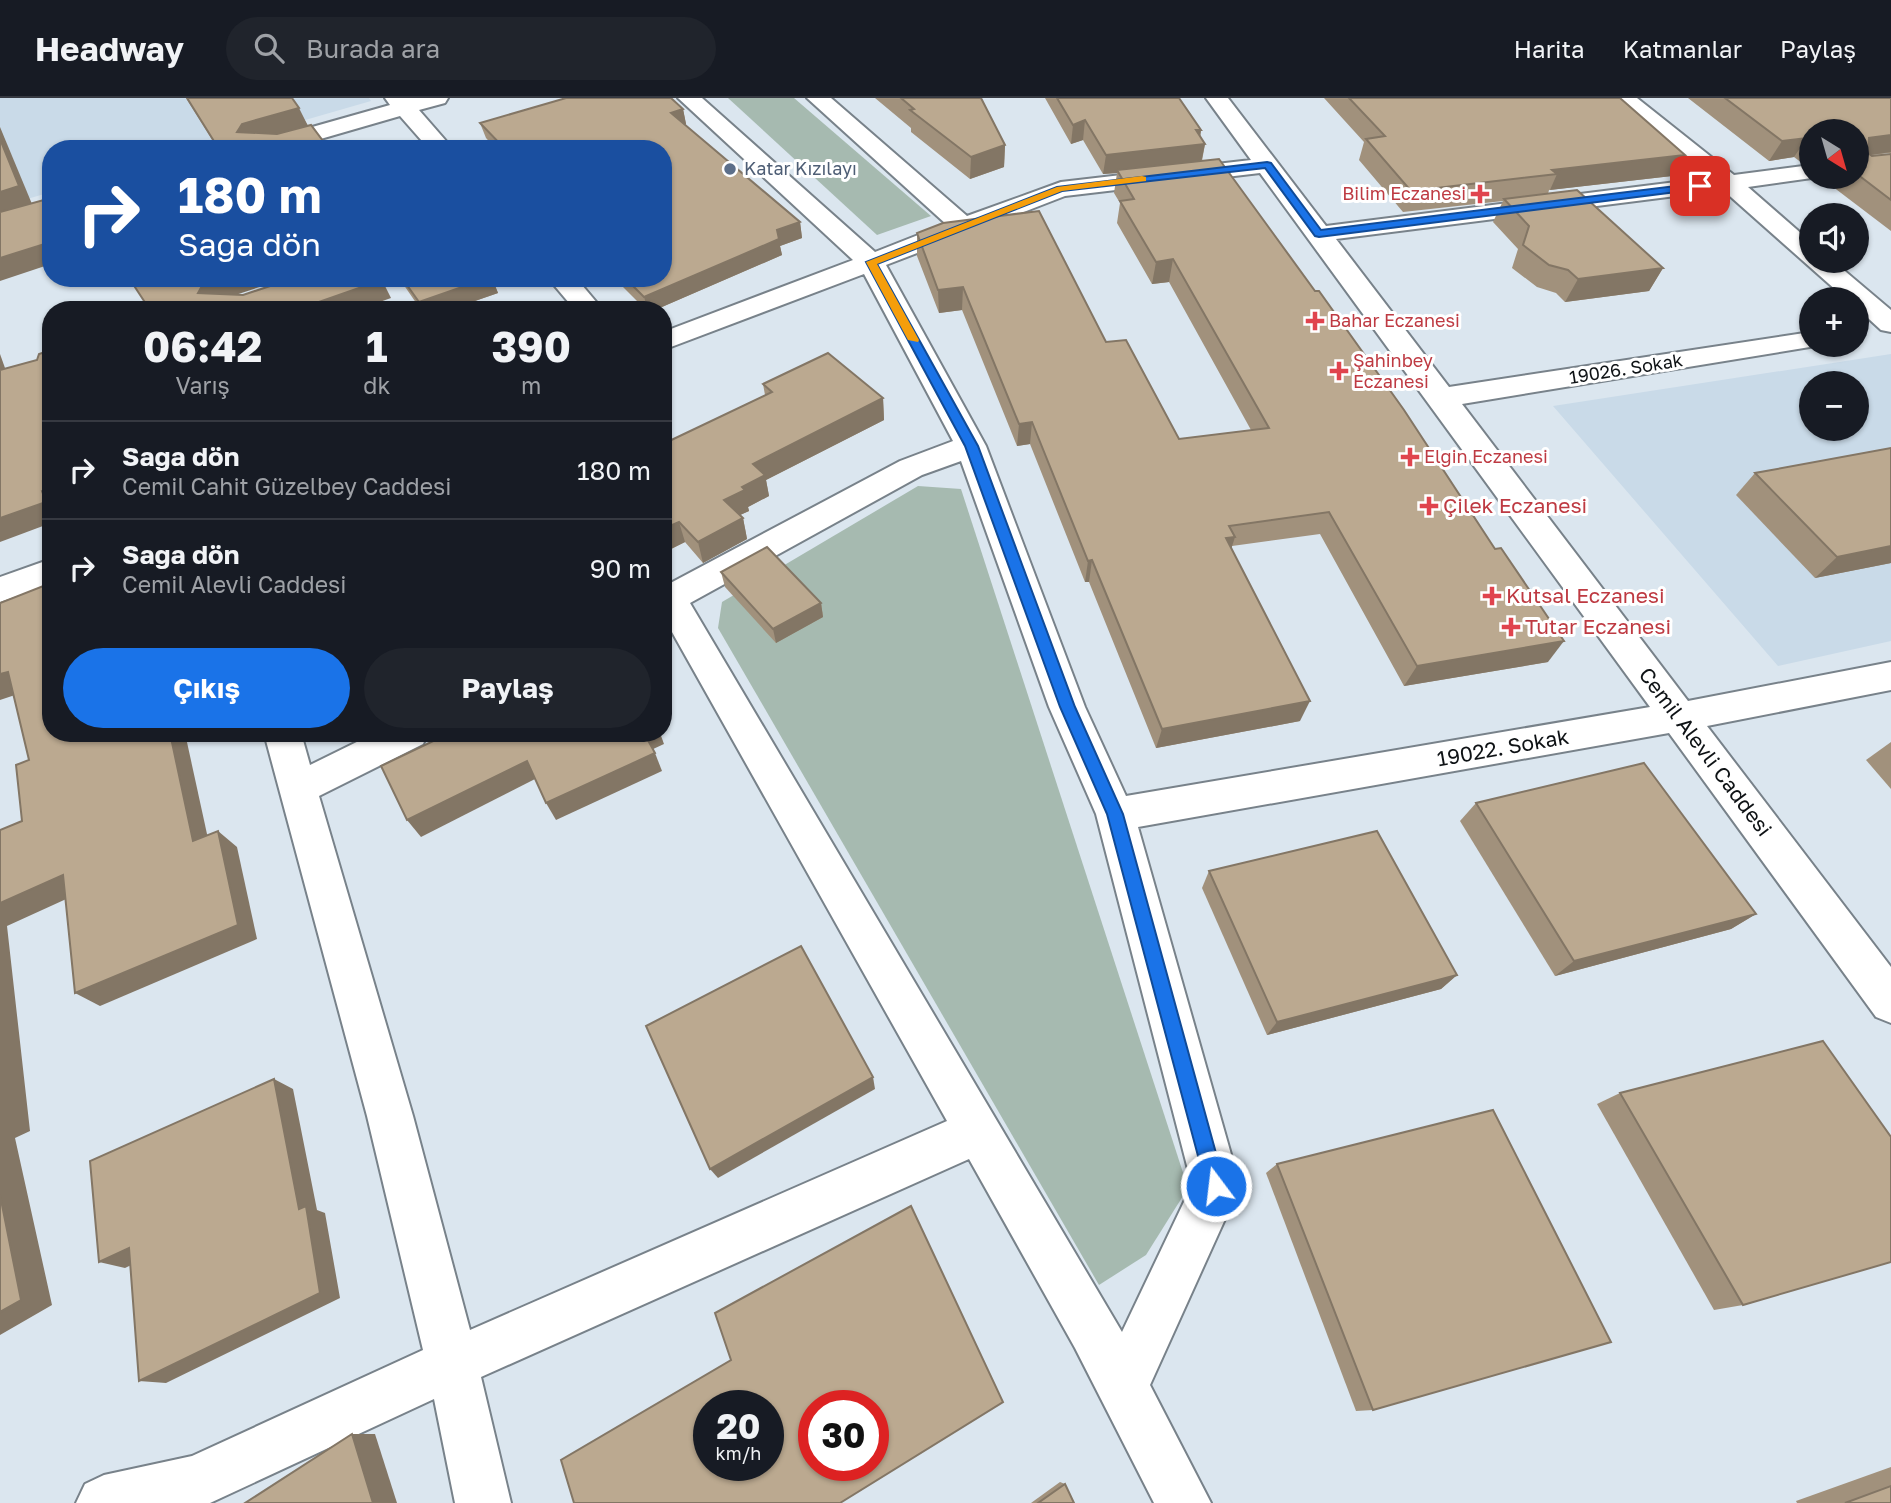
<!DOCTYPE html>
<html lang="tr">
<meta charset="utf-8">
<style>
body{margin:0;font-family:"Golos Text",sans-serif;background:#20242c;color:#f1f3f6;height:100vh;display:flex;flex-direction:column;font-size:26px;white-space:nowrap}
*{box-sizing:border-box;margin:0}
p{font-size:23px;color:#9ea1a6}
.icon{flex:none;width:38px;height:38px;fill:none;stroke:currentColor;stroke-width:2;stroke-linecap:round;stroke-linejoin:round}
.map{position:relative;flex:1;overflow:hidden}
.drawer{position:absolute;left:42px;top:203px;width:630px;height:441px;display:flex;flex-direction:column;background:#171b24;border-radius:28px;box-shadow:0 2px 5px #0004}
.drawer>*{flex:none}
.hud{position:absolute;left:42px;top:42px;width:630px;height:147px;border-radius:28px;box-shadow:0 2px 5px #0004;background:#1a4fa0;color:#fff;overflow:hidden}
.needle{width:46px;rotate:143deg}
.controls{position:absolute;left:1799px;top:21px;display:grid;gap:14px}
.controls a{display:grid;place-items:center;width:70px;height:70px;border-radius:50%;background:#171b24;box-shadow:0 2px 5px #0004;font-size:35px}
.speed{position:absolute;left:693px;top:1292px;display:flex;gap:14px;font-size:35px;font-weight:700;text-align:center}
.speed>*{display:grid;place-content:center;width:91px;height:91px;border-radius:50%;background:#171b24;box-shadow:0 2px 5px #0004;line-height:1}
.speed small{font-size:18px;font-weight:400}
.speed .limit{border:10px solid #d22;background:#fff;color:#111}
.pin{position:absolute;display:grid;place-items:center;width:60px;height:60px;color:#fff;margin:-30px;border-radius:14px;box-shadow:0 4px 10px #0006}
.me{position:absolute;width:77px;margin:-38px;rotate:345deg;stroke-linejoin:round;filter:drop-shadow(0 0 5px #0008)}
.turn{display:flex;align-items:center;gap:24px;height:147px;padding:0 21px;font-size:32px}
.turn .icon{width:91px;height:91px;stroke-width:2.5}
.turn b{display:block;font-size:49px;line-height:60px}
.eta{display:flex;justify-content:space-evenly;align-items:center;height:119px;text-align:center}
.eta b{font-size:42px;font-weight:700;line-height:49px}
.cta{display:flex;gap:14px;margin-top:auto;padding:14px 21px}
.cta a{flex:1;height:80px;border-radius:42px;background:#1a73e8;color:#fff;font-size:28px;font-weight:700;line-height:80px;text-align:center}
.cta a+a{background:#20242c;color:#f1f3f6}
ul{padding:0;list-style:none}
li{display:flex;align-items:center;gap:21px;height:98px;padding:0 21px;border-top:2px solid #363941}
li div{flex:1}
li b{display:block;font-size:26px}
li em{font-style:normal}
header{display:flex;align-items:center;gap:42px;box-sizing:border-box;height:98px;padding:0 35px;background:#171b24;border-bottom:2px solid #363941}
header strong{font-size:33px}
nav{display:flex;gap:38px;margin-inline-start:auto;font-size:24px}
.search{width:490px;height:63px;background:#20242c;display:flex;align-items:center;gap:18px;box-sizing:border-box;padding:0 24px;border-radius:38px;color:#9ea1a6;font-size:26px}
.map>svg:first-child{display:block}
.built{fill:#c9dae8;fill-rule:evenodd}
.green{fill:#a6bab0}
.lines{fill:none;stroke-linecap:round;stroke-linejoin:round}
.minor-casing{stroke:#78828a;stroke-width:4}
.minor{fill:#fff;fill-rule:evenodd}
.wall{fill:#a1917c}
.shaded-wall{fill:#837665}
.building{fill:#bba990;stroke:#837665;stroke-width:2;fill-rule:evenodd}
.route{fill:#1a73e8;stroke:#114b97;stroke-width:2}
.slow{fill:#f59e0b}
.service-dot{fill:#5c6f8a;stroke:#fff;stroke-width:2.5}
.health-dot{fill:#e0444e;stroke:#fff;stroke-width:2.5}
.labels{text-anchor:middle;stroke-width:6;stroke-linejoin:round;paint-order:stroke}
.far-service-label{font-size:18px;fill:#4e5e75;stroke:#fff;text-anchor:start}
.far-health-label{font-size:18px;fill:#be3a42;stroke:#fff;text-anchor:start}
.far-street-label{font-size:18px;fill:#0e1215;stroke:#fff}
.health-label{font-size:21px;fill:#be3a42;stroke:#fff;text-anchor:start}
.street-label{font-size:21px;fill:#0e1215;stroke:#fff}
</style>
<header>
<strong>Headway</strong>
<div class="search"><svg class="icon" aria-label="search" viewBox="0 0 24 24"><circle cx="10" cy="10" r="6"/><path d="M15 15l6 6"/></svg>Burada ara</div>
<nav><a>Harita</a><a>Katmanlar</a><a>Paylaş</a></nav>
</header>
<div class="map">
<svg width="1891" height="1405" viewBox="0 0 1891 1405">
<rect width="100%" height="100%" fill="#dbe6ef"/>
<g class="built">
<polygon points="0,0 369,0 371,3 205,51 51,51 51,94 0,109"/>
<path d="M 1891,256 L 1891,543 L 1778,568 L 1553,308 ZM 1811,285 L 1857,285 L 1857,331 L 1811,331 Z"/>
</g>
<g class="green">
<polygon points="728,0 794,0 931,118 877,137"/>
<polygon points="918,388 961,391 1188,1090 1146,1157 1099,1187 718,530 722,504"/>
</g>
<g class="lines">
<g class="minor-casing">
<g id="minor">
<polygon points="385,0 448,0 445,5 419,12 453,51 429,51 400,18 286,51 249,51 252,46 390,7"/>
<path d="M 678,0 L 702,0 L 875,154 L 946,126 L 807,0 L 831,0 L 967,118 L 1061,84 L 1251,62 L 1206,0 L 1228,0 L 1326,128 L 1708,80 L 1612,0 L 1637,0 L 1734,77 L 1811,67 L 1811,79 L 1819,79 L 1748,89 L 1811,144 L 1811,163 L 1833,163 L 1891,212 L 1891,234 L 1881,232 L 1857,210 L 1857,201 L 1846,201 L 1723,92 L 1336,141 L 1449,289 L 1811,234 L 1811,247 L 1822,247 L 1462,306 L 1688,603 L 1891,564 L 1891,592 L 1707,628 L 1891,869 L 1891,925 L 1876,919 L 1669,635 L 1138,729 L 1240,1088 L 1150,1287 L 1211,1405 L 1154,1405 L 1075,1250 L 969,1061 L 481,1279 L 511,1405 L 455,1405 L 434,1301 L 210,1405 L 76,1405 L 85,1386 L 104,1377 L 192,1358 L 423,1252 L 367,1018 L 264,635 L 301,635 L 310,667 L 375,635 L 428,635 L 423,646 L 319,698 L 413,1018 L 470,1232 L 947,1023 L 663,518 L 663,489 L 900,363 L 953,343 L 864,176 L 663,252 L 663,234 L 853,162 ZM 1260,75 L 1650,609 L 1126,698 L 1085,609 L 986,348 L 886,167 L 1065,98 ZM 961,363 L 1049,609 L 1096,716 L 1192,1087 L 1122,1234 L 690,505 L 922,377 Z"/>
<polygon points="548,180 576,180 603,212 575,212"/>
<polygon points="51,461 51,486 0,504 0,479"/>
</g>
</g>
<use href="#minor" class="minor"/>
</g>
<g class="wall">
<polygon points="186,0 292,0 308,28 216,48"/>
<polygon points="875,0 981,0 1005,47 1004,69 970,81 911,34 911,30"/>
<polygon points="1045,0 1179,0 1201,32 1200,39 1205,46 1202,63 1548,564 1404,588 1320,436 1232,448 1231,450 1300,623 1156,650 1089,484 1085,484 1030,346 1017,348 962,212 939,215 917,158 917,135 1106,244 1179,341 1251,332 1169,184 1152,186 1117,125 1120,105 1114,95 1117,75 1103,76 1083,42 1071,46"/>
<polygon points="1324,0 1620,0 1672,78 1549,92 1548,96 1663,170 1649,193 1565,204 1556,195 1537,189 1512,170 1518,151 1493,124 1503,103 1403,114 1359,62 1364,44"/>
<polygon points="1688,0 1891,0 1891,55 1871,57 1891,56 1891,133 1820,79 1857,79 1857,33 1811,33 1811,65 1802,65 1794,59 1769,63"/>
<polygon points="683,11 686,26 685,27 800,124 802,140 780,148 782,157 655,212 646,212 614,180 663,180 663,51 496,51 486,40 480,25"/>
<polygon points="399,180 492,180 498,195 449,212 421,212"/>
<polygon points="763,286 883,300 884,322 766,382 769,398 748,409 749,413 740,417 743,420 747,441 703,465 685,444 663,455 663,346 765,297"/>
<polygon points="1891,350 1891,465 1815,480 1736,397 1755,375"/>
<polygon points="721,474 821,505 823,519 776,545 725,489"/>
<polygon points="1891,644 1891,691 1866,662"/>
<polygon points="1476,705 1756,816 1731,831 1555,878 1460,723"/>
<polygon points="1209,773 1457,877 1441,891 1267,937 1202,790"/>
<polygon points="1620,995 1743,1207 1714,1212 1597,1006"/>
<polygon points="1277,1066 1373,1312 1356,1313 1266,1075"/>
<polygon points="1891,1369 1891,1405 1797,1405 1796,1403"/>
<polygon points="1060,1384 1065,1386 1074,1405 1031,1405"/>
</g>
<g class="shaded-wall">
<polygon points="299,10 308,28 251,43 237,34 242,26"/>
<polygon points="683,11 686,26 674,30 671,15"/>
<polygon points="1085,22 1083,42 1071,46 1073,27"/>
<polygon points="0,29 32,106 0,115"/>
<polygon points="1196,32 1201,32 1199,47 1205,46 1201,65 1117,72 1117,75 1103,76 1106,57"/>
<polygon points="1891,37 1891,54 1857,59 1869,40"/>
<polygon points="1807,40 1794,59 1769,63 1782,43"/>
<polygon points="1005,47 1004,69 970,81 971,59"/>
<polygon points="1685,57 1672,78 1550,92 1557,76 1552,72"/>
<polygon points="800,124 802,140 780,148 782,157 655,212 648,212 644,199 777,132"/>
<polygon points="51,144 51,166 0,183 0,160"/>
<polygon points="1173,161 1169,184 1152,186 1156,164"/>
<polygon points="1663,170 1649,193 1565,204 1578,181"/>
<polygon points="220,180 287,180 214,204 198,195 203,186"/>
<polygon points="488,180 492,180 498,195 449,212 423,212 419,204"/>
<polygon points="382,182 391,200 357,212 296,212"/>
<polygon points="963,189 962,212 939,215 938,192"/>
<polygon points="0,256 5,270 0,273"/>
<polygon points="883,300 884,322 766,382 769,398 748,409 749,413 729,422 724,402 742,389 753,366"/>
<polygon points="1032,324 1030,346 1017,348 1019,326"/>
<polygon points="51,390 51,425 0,444 0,420 42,393"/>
<polygon points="743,420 747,441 703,465 698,444"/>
<polygon points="679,424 685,444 663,455 663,431"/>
<polygon points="1235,439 1228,461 1226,440"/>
<polygon points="1891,448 1891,465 1815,480 1837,459"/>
<polygon points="1092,462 1089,484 1085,484 1088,463"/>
<polygon points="821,505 823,519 776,545 773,531"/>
<polygon points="1564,543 1548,564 1404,588 1417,568"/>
<polygon points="8,574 30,592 0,602 0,576"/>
<polygon points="1310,603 1300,623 1156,650 1162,631"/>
<polygon points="170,635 185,635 212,759 193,743"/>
<polygon points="644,635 660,635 664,646 651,652"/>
<polygon points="655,655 662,673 556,722 546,705"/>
<polygon points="527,663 537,680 421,739 407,722"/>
<polygon points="218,733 237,749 257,841 100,908 75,895"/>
<polygon points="63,777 86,792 7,828 30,1033 15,1040 52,1207 0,1237 0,805"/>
<polygon points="1756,816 1731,831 1555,878 1574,863"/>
<polygon points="1457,877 1441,891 1267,937 1277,924"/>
<polygon points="873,979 875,991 718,1080 710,1071"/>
<polygon points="274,981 293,991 317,1112 325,1115 340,1200 166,1285 139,1283 299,1111"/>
<polygon points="129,1150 154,1156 125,1170 99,1164"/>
<polygon points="352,1336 375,1336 397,1405 373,1405"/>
</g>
<g class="building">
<polygon points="187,0 292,0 299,10 242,26 237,34 277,36 311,27 329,51 209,51 217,48"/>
<polygon points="566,0 671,0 683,11 671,15 800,124 777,132 779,141 644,199 625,180 663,180 663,51 505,51 480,25"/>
<polygon points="901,0 981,0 1005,47 971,59 910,12 914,11"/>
<polygon points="1057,0 1179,0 1201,32 1196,32 1205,46 1106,57 1085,22 1073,27"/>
<polygon points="1349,0 1620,0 1685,57 1552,72 1557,76 1411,93 1366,41 1385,38"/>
<polygon points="1725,0 1891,0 1891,37 1869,40 1868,55 1872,58 1891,56 1891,102 1857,76 1857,33 1811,33 1811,43 1807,40 1782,43"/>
<polygon points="0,41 19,88 0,94"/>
<polygon points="1219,61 1315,193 1319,193 1404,312 1495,451 1501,450 1564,543 1417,568 1329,414 1229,428 1235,439 1226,440 1310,603 1162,631 1092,462 1088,463 1032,324 1019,326 963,189 938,192 917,135 943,125 1039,113 1106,244 1126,242 1179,341 1269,330 1173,161 1156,164 1120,103 1134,101 1117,72"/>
<polygon points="1577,92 1663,170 1578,181 1568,172 1549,167 1523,147 1529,128 1504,101"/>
<polygon points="51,100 51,144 0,160 0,114"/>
<polygon points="129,180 220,180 203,186 198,195 243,197 294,180 381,180 382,182 296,212 150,212"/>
<polygon points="402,180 488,180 419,204"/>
<polygon points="51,252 51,390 42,393 46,404 0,420 0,272 37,262 39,256"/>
<polygon points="828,255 883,300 753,366 765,377 742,389 745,392 724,402 743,420 698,444 679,424 663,431 663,346 772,294 763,286"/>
<polygon points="1891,350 1891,448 1837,459 1755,375"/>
<polygon points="767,449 821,505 773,531 721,474"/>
<polygon points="51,485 51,635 170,635 193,743 218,733 238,827 75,895 63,777 0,805 0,732 22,723 16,667 29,662 8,574 0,576 0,505"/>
<polygon points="450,635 644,635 655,655 546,705 527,663 407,722 381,668"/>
<polygon points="1644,665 1756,816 1574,863 1476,705"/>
<polygon points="1377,733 1457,877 1277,924 1209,773"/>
<polygon points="801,848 873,979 710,1071 646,928"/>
<polygon points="1823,943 1891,1039 1891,1164 1743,1207 1620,995"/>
<polygon points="274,981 299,1111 306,1108 320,1195 139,1283 129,1150 99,1164 90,1063"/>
<polygon points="1493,1012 1611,1244 1373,1312 1277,1066"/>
<polygon points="0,1097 21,1202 0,1214"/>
<path d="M 911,1108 L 1003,1304 L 840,1405 L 574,1405 L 561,1362 L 731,1262 L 715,1215 ZM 709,1307 L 768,1307 L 768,1367 L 709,1367 ZM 814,1307 L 873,1307 L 873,1367 L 814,1367 Z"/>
<polygon points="352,1336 373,1405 245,1405"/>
<polygon points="1065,1386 1074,1405 1038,1405"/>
<polygon points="1891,1388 1891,1405 1845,1405"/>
</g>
<polygon class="route" points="1267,64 1271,65 1321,132 1700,85 1705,88 1700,91 1319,139 1315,138 1265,70 1062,93 877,166 978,348 1075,609 1123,716 1225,1088 1223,1095 1216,1097 1209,1095 1206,1088 1107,716 1060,609 965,348 866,164 1057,89"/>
<polygon class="slow" points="1142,78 1146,79 1146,83 1062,93 877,166 919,242 918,244 908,242 866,164 1057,89"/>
<circle class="service-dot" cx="730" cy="71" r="7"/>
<g class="health-dot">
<path d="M1476.5 85.5h7v7h7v7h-7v7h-7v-7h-7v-7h7z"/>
<path d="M1311.5 212.5h7v7h7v7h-7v7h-7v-7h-7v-7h7z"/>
<path d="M1335.5 262.5h7v7h7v7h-7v7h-7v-7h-7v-7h7z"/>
<path d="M1406.5 348.5h7v7h7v7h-7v7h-7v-7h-7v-7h7z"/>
<path d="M1425.5 397.5h7v7h7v7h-7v7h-7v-7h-7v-7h7z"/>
<path d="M1488.5 487.5h7v7h7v7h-7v7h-7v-7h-7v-7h7z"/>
<path d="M1507.5 518.5h7v7h7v7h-7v7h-7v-7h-7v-7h7z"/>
</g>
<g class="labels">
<g class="far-service-label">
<text x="744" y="77">Katar Kızılayı</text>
</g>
<g class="far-health-label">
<text x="1466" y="102" text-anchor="end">Bilim Eczanesi</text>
<text x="1329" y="229">Bahar Eczanesi</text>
<text x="1353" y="269">Şahinbey<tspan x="1353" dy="21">Eczanesi</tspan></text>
<text x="1424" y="365">Elgin Eczanesi</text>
</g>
<g class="far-street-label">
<text transform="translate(1626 271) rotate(-9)" y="6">19026. Sokak</text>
</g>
<g class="health-label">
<text x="1443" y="415">Çilek Eczanesi</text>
<text x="1506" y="505">Kutsal Eczanesi</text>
<text x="1525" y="536">Tutar Eczanesi</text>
</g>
<g class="street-label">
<text transform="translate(1503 650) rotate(-10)" y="7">19022. Sokak</text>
<text transform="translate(1705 654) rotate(53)" y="7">Cemil Alevli Caddesi</text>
</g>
</g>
</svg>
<div class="controls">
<a><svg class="needle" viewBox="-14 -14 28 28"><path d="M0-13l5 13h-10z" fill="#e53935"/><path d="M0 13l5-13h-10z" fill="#9ea1a6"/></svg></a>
<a><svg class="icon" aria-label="sound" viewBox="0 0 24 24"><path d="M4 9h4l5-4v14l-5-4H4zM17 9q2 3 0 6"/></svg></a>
<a>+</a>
<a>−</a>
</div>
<div class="speed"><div>20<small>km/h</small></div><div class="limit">30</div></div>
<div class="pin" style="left:1700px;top:88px;background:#d93025"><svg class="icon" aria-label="arrive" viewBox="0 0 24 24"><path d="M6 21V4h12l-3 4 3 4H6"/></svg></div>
<svg class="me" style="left:1216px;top:1088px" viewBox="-20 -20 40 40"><circle r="17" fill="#1a73e8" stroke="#fff" stroke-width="3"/><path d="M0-11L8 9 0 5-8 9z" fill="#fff"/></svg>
<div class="hud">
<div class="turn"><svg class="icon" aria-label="right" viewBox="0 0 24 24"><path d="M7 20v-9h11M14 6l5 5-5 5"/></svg><div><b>180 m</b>Sağa dön</div></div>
</div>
<section class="drawer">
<div class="eta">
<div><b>06:42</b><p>Varış</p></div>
<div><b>1</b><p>dk</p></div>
<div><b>390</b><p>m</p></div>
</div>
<ul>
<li><svg class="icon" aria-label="right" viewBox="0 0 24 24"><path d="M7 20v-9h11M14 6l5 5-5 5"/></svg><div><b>Sağa dön</b><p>Cemil Cahit Güzelbey Caddesi</p></div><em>180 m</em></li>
<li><svg class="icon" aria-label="right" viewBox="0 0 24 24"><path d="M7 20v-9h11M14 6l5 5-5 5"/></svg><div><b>Sağa dön</b><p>Cemil Alevli Caddesi</p></div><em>90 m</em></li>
</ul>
<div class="cta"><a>Çıkış</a><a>Paylaş</a></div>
</section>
</div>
